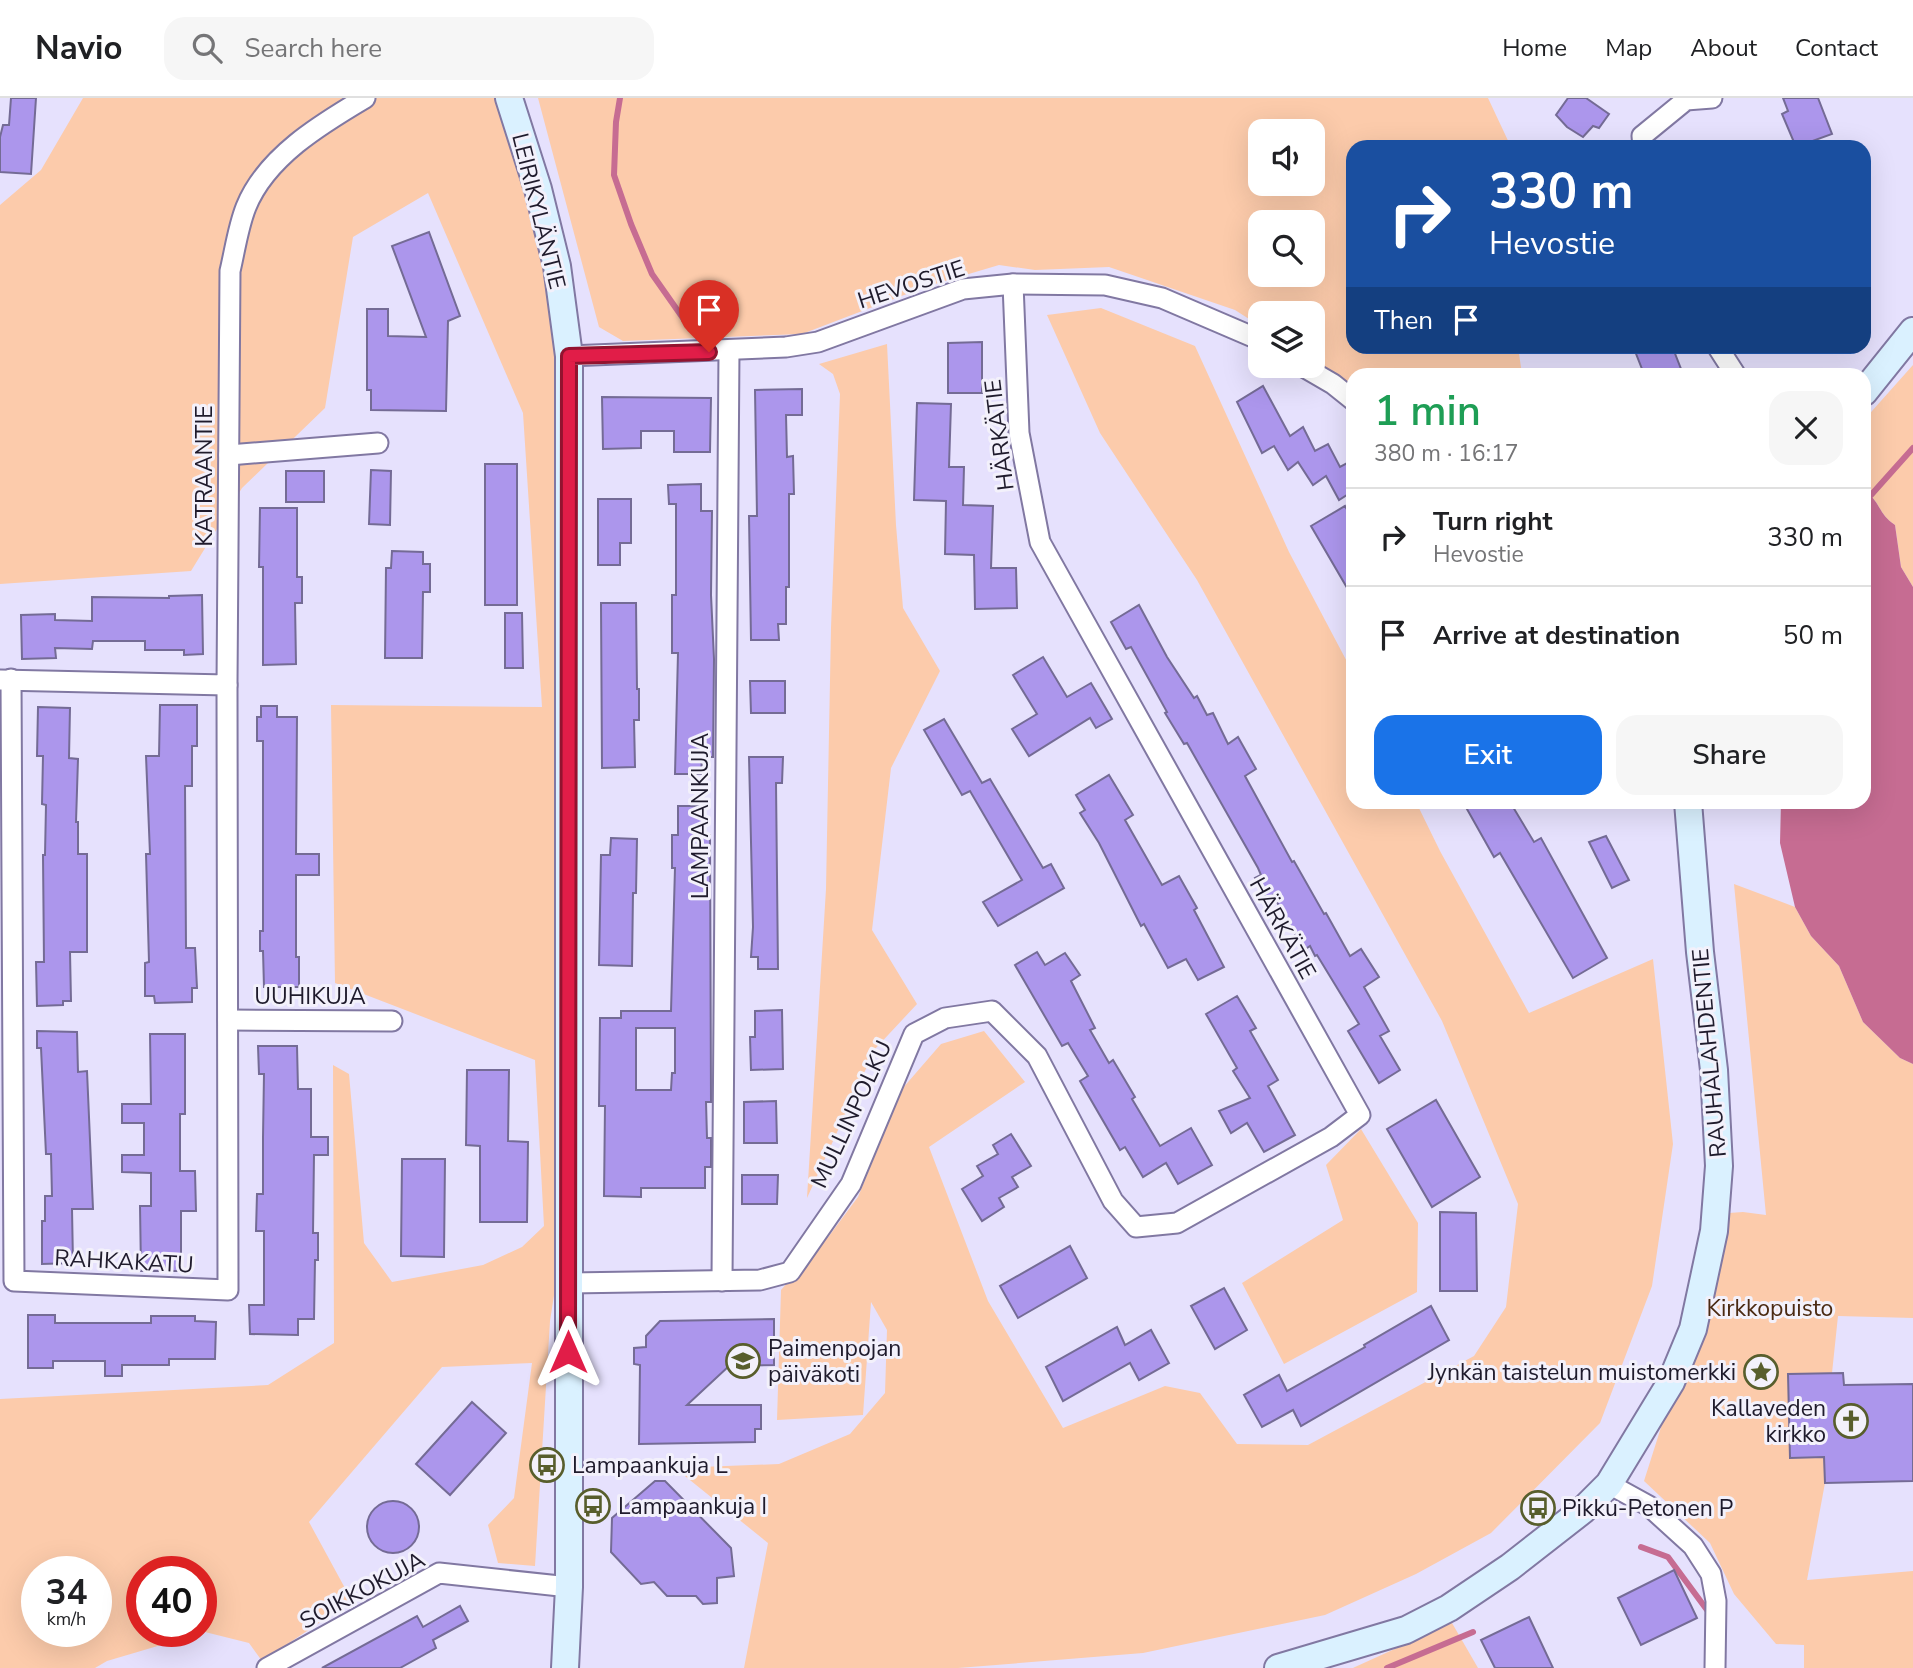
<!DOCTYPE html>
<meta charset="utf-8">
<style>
body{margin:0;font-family:"Nunito Sans",sans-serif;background:#f6f6f6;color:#202124;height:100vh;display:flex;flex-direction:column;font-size:26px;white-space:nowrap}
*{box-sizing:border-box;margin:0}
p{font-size:23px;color:#757577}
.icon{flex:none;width:38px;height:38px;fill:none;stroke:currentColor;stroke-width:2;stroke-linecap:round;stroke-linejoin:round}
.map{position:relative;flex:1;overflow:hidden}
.sheet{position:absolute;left:1346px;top:270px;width:525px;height:441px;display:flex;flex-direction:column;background:#fff;border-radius:21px;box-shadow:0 7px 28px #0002}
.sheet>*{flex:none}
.guide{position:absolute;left:1346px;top:42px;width:525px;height:214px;border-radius:21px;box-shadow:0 7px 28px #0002;background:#1a4fa0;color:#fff;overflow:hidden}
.controls{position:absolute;left:1248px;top:21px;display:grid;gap:14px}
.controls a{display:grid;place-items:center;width:77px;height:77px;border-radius:14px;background:#fff;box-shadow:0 7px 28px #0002;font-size:35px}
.speed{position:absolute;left:21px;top:1458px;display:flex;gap:14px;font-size:35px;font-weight:700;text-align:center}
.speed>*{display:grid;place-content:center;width:91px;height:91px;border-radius:50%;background:#fff;box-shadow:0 7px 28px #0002;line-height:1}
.speed small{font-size:18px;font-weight:400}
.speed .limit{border:10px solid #d22;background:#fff;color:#111}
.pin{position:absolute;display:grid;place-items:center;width:60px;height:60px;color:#fff;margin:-72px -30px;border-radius:50% 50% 50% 0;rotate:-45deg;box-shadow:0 0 7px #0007}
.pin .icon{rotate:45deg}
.me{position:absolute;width:77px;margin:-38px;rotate:0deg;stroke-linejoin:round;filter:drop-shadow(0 0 5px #0008)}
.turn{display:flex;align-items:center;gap:24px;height:147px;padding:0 28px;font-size:32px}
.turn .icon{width:91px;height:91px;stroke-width:2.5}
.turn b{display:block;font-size:49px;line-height:60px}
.then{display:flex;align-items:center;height:66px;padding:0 28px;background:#0003;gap:14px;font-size:26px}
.round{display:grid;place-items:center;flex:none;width:74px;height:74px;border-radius:21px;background:#f6f6f6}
.summary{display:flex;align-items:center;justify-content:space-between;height:119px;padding:0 28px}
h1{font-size:42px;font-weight:600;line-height:52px;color:#1e9e55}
.primary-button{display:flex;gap:14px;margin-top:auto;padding:14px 28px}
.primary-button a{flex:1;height:80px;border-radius:21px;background:#1a73e8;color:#fff;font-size:28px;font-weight:600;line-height:80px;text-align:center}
.primary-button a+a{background:#f6f6f6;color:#202124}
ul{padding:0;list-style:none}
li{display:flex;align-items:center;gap:21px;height:98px;padding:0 28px;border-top:2px solid #e0e0e0}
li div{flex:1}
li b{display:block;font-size:26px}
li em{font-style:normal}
header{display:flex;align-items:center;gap:42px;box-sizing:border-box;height:98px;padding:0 35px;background:#fff;border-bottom:2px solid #e0e0e0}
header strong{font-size:33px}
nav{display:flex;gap:38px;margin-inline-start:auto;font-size:24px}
.search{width:490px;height:63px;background:#f6f6f6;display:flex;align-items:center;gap:18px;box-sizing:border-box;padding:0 24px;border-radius:21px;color:#757577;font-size:26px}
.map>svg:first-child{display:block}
.green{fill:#fccbab;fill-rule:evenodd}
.water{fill:#c66c92}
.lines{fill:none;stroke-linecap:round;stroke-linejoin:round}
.stream{stroke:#c66c92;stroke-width:6}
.building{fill:#ac96ec;stroke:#746b95;stroke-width:2;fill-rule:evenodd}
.street-casing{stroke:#8178a2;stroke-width:23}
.secondary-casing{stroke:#8178a2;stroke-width:30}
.street{stroke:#fff;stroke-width:19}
.secondary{stroke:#daf1ff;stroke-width:26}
.route-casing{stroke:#92132f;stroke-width:18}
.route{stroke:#e11d48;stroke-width:12}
.labels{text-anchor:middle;stroke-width:6;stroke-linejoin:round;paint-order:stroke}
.street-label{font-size:23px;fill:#1f1b2c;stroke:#f3f1fb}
.park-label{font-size:23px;fill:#4b2a12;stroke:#f3f1fb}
.poi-label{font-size:23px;fill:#1f1b2c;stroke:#f3f1fb;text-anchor:start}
</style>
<header>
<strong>Navio</strong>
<div class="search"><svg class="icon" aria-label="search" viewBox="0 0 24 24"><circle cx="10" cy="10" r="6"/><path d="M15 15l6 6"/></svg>Search here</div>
<nav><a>Home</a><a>Map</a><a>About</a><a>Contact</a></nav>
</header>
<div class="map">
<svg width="1913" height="1570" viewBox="0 0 1913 1570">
<rect width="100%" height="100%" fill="#e6e1fd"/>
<g class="green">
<path d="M 83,0 L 505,0 L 563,257 L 557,1178 L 550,1223 L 535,1468 L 498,1465 L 488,1427 L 514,1400 L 532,1265 L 442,1269 L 309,1424 L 352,1503 L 262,1563 L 249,1545 L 205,1534 L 107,1563 L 95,1570 L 0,1570 L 0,1301 L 268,1287 L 334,1245 L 333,967 L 349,976 L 364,1145 L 392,1184 L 483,1167 L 522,1149 L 544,1128 L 535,962 L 335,885 L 331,607 L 542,609 L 523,315 L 428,95 L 353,139 L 325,310 L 242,390 L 191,473 L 0,486 L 0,107 L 41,72 ZM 37,1474 L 96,1474 L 96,1533 L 37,1533 ZM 142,1474 L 201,1474 L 201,1533 L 142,1533 Z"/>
<path d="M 538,0 L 1488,0 L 1511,49 L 1353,49 L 1353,248 L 1518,249 L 1522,276 L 1353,276 L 1353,288 L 1313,262 L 1312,215 L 1260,215 L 1260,228 L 1235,212 L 1109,169 L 1035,172 L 999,167 L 925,189 L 802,236 L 623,243 L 599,229 ZM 1260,33 L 1312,33 L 1312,86 L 1260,86 ZM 1260,124 L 1312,124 L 1312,177 L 1260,177 Z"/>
<polygon points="1101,210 1195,248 1289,454 1353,575 1353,704 1416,704 1440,753 1529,915 1653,861 1673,1046 1652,1188 1600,1325 1491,1435 1416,1476 1325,1517 1143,1555 958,1570 744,1570 768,1445 675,1370 779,1366 850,1336 885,1295 887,1232 871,1204 863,1317 777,1322 781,1192 829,1138 858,1099 902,991 941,946 984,933 1025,984 929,1049 988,1203 1063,1330 1165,1288 1200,1295 1237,1346 1308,1347 1474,1258 1506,1209 1518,1106 1442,923 1197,482 1100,335 1047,217"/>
<polygon points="887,246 896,427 903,510 940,573 891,670 872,832 917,906 875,951 807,1100 826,791 831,530 840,296 833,276 819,266"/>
<path d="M 1913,267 L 1913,489 L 1901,469 L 1895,427 C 1877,415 1881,403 1864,393 L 1864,322 Z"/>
<polygon points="1734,786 1795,809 1811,838 1839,868 1863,924 1900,960 1913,966 1913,1220 1838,1218 1832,1275 1788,1276 1790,1360 1824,1359 1825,1385 1807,1482 1913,1473 1913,1570 1804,1570 1804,1547 1776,1546 1734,1496 1710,1445 1644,1383 1729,1115 1743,1114 1766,1117"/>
<polygon points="1361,1031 1418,1125 1417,1194 1284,1266 1242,1185 1343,1122 1326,1067"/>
<polygon points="1452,1525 1478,1570 1353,1570 1355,1569"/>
</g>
<path class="water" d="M 1864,393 C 1881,403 1877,415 1895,427 L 1901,469 L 1913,489 L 1913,966 L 1900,960 L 1863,924 L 1839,868 L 1811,838 L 1795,809 L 1780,745 L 1781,704 L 1864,704 Z"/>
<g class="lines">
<g class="stream">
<polyline points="620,0 616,24 614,77 631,126 652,176 685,223"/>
<polyline points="1871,397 1913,350"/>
<polyline points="1641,1449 1668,1459 1710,1516"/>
<polyline points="1387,1570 1473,1534"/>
</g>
</g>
<g class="building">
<polygon points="11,0 36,0 31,76 0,74 0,39 3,27 9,27"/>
<polygon points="1568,0 1586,0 1609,16 1599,30 1593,28 1583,39 1567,29 1556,17"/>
<polygon points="1783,0 1818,0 1832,36 1796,49 1782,16 1788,13"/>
<polygon points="429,134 460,218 448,223 446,313 371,312 371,292 367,292 367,211 388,211 388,238 426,239 392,148"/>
<polygon points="982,244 982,295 948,295 948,245"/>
<polygon points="1633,248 1672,248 1683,276 1644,276"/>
<polygon points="1263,288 1290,338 1303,329 1315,353 1328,346 1340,369 1353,362 1353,393 1339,402 1326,378 1313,387 1298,364 1288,372 1274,348 1262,355 1237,304"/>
<polygon points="802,291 802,317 786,317 787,359 793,358 794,396 789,396 789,489 786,489 786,526 778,526 779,542 751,542 749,418 757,418 755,292"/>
<polygon points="602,299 711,300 710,354 674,354 674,333 641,333 641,350 603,351"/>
<polygon points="917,305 951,306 949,369 964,369 963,407 993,408 991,470 1016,470 1017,510 975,511 974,457 945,456 946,403 914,402"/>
<rect x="485" y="366" width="32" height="141"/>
<polygon points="371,372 391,373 390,427 369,426"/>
<rect x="286" y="373" width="38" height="31"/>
<polygon points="701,386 701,413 712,413 711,497 714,561 713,659 702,659 701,676 675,676 678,555 672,555 672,497 676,497 676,406 669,406 668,387"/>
<polygon points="598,401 631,401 631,445 620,445 620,467 598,467"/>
<polygon points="1345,408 1353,422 1353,500 1311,428"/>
<polygon points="260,410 297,410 297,479 302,479 302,505 295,505 296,566 263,567 263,469 259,469"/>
<polygon points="392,453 423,454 423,466 430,466 430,494 423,494 422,560 385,560 386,470 391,470"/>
<polygon points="202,497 203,556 184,557 184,552 145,552 145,543 93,543 92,551 55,550 56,560 22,561 21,517 55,516 55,522 92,523 92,499 169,500 169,498"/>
<polygon points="601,505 636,505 637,591 639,591 639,622 634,622 635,669 602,670"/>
<polygon points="1139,507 1167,559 1194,600 1197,598 1207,617 1213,615 1228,646 1238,639 1256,671 1245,678 1292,764 1294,763 1324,816 1326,815 1350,858 1361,851 1379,879 1364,889 1389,933 1380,938 1400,972 1379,985 1348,933 1359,926 1317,857 1315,858 1310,848 1304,852 1273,797 1267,801 1255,780 1261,777 1258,770 1187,645 1184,646 1165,615 1167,614 1131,549 1126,551 1111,524"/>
<polygon points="505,515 522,515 523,570 505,570"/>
<polygon points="1043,559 1067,599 1091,585 1112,621 1096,630 1090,620 1029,658 1012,631 1037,616 1013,577"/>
<polygon points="750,583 785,583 785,615 751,615"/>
<polygon points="160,607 197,607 197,648 192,648 192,688 185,688 186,850 195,850 197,890 192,890 192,904 155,905 154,898 145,898 145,865 149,864 146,756 150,756 146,658 159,658"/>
<polygon points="261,608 277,608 277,619 297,619 296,756 319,756 319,777 296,777 296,859 299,859 299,889 264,889 263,853 260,853 260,833 263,833 263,643 257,643 257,619 261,619"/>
<polygon points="38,609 70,610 69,660 78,661 76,724 78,724 78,756 87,756 87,854 70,854 71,903 63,903 63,907 37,908 36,864 44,864 43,757 45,757 46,707 42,706 43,658 37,658"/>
<polygon points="944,621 982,685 990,681 1043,770 1051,766 1064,790 998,828 983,804 1022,782 970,693 962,697 924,632"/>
<polygon points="749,659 783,659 782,685 776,685 778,871 758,871 758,859 751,859 753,829"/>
<polygon points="1109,677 1133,717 1125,722 1162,787 1179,778 1197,810 1194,812 1224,869 1198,882 1186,861 1168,870 1144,826 1141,828 1099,745 1080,715 1085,712 1076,697"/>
<polygon points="1463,704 1510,704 1534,744 1541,740 1607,860 1573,880 1500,755 1494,759"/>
<path d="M 678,708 L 704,708 L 703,737 L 710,737 L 711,1004 L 706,1004 L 707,1040 L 711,1040 L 711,1069 L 705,1069 L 705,1090 L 641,1090 L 641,1099 L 604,1098 L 605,1008 L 599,1008 L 600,920 L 621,920 L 621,913 L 671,913 L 675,770 L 672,770 L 672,737 L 678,737 ZM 636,930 L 675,930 L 675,975 L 672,975 L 671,992 L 636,992 Z"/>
<polygon points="1606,738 1629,782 1612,790 1589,744"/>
<polygon points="611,740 637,741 636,795 633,795 632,868 599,867 601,757 610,757"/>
<polygon points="1037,854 1045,867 1065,855 1080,877 1071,883 1095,930 1090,932 1109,965 1113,962 1135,999 1132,1001 1160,1048 1191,1030 1212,1067 1178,1086 1166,1065 1143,1079 1125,1049 1120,1052 1080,983 1088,978 1068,945 1062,948 1015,867"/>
<polygon points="1237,898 1256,930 1250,933 1278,982 1268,988 1295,1037 1264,1054 1247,1025 1231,1035 1219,1013 1250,1000 1233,973 1237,970 1206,916"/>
<polygon points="782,912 783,971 751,972 750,939 755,939 755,913"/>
<polygon points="37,933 77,934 78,974 87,973 93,1111 72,1111 73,1165 42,1166 42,1123 45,1123 45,1098 52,1098 51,1056 46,1056 41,950 37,950"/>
<polygon points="150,936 185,936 185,1016 180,1016 180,1073 195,1073 196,1113 181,1113 181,1173 141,1173 140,1108 151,1108 151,1075 122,1074 122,1057 144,1057 144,1025 122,1025 122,1006 151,1006"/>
<polygon points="258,948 297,948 298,991 311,991 311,1039 328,1039 328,1057 314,1057 313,1135 318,1135 318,1162 315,1162 314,1221 298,1221 298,1237 250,1236 249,1207 264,1207 264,1133 256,1133 257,1096 263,1096 263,1039 264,976 259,976"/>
<polygon points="467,972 509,972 508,1043 528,1044 527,1124 480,1124 480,1048 466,1047"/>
<polygon points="1436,1002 1480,1079 1432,1109 1387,1031"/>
<polygon points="776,1003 777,1045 744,1045 744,1004"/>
<polygon points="1011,1036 1031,1068 1012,1079 1018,1089 999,1100 1004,1109 982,1123 962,1091 983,1078 977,1068 998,1056 993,1047"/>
<polygon points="402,1061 445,1061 444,1159 401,1158"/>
<polygon points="742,1077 778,1077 777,1106 742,1106"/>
<polygon points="1440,1114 1476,1115 1477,1193 1440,1193"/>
<polygon points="1070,1148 1087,1180 1018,1220 1000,1188"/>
<polygon points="1224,1190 1247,1232 1215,1251 1191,1208"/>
<polygon points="1431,1208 1449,1242 1301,1328 1293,1312 1262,1329 1244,1297 1279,1277 1287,1293 1365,1249 1364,1247"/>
<polygon points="28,1217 55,1217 55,1225 151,1225 151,1218 195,1218 195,1223 216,1224 215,1261 169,1261 169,1267 122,1267 122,1278 105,1278 105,1263 53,1263 53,1270 28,1270"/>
<polygon points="774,1221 774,1267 729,1268 687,1307 761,1307 761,1331 755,1331 755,1344 639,1346 640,1267 634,1266 634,1250 646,1249 646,1238 660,1223"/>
<polygon points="1117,1229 1125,1247 1151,1232 1169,1265 1139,1282 1130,1265 1063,1303 1046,1269"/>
<polygon points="1843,1275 1844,1287 1913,1286 1913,1383 1825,1385 1824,1359 1790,1360 1788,1276"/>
<polygon points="472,1304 506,1335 450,1397 416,1366"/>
<polygon points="655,1383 665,1383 731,1450 734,1478 717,1480 717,1505 703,1506 696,1498 667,1498 654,1484 641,1486 611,1454 612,1420"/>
<circle cx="393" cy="1429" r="26"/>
<polygon points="1674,1472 1697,1520 1641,1547 1618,1500"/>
<polygon points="460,1508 468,1523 433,1542 436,1550 400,1570 322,1570 417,1518 423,1529"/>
<polygon points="1529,1519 1553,1570 1495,1570 1481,1542"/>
</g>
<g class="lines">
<g class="street-casing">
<g id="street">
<polyline points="1643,49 1642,38 1686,2 1712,0"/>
<polyline points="1717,248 1735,276"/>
<polyline points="569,258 786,249 818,244 963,191 1013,186 1105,187 1162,200 1260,242"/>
<polyline points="1302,268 1333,286 1353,302"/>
<polyline points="229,357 378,345"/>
<polyline points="11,581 14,1183 228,1192 227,587"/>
<path d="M 0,582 L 227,587 L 230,173 C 235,152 238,129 246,109 C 266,59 321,26 365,0"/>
<polyline points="228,922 392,923"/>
<polyline points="722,1183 729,253"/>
<polyline points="570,1185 760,1182 790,1174 851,1086 914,936 945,920 992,913 1037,958 1113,1103 1136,1129 1177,1125 1331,1039 1360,1017 1040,444 1019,335 1013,186"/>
<polyline points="1609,1386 1649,1408 1693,1448 1711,1476 1716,1503 1715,1570"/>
<polyline points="267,1570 439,1475 569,1489"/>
</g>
</g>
<g class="secondary-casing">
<g id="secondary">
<polyline points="509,0 538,91 557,168 569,258 569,1489 565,1570"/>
<polyline points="1864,294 1913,233"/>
<polyline points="1278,1570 1406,1532 1449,1510 1510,1469 1583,1412 1609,1386 1671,1284 1693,1231 1714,1133 1719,1068 1714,972 1700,854 1688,704"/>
</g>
</g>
<use href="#street" class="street"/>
<use href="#secondary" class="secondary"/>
</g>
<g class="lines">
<g class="route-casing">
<polyline id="route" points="568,1254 569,258 709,254"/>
</g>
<use href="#route" class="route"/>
</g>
<defs>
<g id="school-ring" transform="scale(1.75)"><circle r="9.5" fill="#f3f1fb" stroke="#585e2c" stroke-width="1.5"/><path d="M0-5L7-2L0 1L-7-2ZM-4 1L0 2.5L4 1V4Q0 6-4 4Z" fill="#585e2c"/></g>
<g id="sight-ring" transform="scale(1.75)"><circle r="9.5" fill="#f3f1fb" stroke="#585e2c" stroke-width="1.5"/><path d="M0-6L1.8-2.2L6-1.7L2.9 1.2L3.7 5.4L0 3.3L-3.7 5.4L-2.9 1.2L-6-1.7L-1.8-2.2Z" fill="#585e2c"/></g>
<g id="church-ring" transform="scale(1.75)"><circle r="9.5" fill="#f3f1fb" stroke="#585e2c" stroke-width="1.5"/><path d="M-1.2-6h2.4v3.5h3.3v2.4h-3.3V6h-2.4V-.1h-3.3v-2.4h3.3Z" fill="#585e2c"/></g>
<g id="bus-ring" transform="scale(1.75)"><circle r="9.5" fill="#f3f1fb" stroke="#585e2c" stroke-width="1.5"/><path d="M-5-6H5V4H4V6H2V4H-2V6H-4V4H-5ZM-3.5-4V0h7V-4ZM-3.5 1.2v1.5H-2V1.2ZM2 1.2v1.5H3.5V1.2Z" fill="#585e2c"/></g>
</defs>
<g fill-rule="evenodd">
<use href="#school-ring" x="743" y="1263"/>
<use href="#sight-ring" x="1761" y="1274"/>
<use href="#church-ring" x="1851" y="1323"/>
<use href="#bus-ring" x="547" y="1367"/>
<use href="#bus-ring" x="593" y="1408"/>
<use href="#bus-ring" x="1538" y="1410"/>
</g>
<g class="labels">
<g class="street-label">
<text transform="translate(539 113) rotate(76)" y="8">LEIRIKYLÄNTIE</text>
<text transform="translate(911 186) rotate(-18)" y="8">HEVOSTIE</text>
<text transform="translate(999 337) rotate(-97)" y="8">HÄRKÄTIE</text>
<text transform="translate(204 378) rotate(-90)" y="8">KATRAANTIE</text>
<text transform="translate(700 718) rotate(-90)" y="8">LAMPAANKUJA</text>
<text transform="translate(1283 830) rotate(61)" y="8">HÄRKÄTIE</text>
<text x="310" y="906">UUHIKUJA</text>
<text transform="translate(1709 955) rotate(-95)" y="8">RAUHALAHDENTIE</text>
<text transform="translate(851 1016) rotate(-65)" y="8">MULLINPOLKU</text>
<text transform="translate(124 1163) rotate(3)" y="8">RAHKAKATU</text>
<text transform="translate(362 1492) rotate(-28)" y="8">SOIKKOKUJA</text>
</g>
<g class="park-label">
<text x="1770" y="1218">Kirkkopuisto</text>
</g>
<g class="poi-label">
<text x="768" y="1258">Paimenpojan<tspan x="768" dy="26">päiväkoti</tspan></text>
<text x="1736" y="1282" text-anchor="end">Jynkän taistelun muistomerkki</text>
<text x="1826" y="1318" text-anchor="end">Kallaveden<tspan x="1826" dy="26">kirkko</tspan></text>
<text x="572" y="1375">Lampaankuja L</text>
<text x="618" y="1416">Lampaankuja I</text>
<text x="1562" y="1418">Pikku-Petonen P</text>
</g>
</g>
</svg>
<div class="controls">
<a><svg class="icon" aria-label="sound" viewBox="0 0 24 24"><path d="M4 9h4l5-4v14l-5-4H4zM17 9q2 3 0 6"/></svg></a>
<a><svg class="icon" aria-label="search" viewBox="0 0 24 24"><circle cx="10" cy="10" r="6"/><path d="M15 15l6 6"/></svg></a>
<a><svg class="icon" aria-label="layers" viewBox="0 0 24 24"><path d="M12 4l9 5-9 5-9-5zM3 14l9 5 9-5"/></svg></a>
</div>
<div class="speed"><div>34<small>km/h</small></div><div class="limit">40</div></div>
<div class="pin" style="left:709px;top:254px;background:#d93025"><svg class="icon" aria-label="arrive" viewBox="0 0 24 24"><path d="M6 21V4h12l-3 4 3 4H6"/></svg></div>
<svg class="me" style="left:568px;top:1254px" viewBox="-20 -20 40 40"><path d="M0-17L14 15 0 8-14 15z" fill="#e11d48" stroke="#fff" stroke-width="4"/></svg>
<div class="guide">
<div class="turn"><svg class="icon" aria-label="right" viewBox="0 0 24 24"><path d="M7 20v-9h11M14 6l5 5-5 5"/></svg><div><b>330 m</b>Hevostie</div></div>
<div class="then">Then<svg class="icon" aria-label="arrive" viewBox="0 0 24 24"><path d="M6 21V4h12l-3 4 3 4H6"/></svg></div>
</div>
<section class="sheet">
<div class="summary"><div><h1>1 min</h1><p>380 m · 16:17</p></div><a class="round"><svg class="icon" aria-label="close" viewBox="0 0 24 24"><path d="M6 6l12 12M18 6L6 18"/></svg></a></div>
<ul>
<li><svg class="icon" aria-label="right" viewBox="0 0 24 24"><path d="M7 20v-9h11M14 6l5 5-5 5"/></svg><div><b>Turn right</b><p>Hevostie</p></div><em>330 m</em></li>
<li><svg class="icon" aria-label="arrive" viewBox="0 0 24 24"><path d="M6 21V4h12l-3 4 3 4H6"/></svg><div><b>Arrive at destination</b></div><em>50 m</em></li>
</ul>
<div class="primary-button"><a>Exit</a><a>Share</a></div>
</section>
</div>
